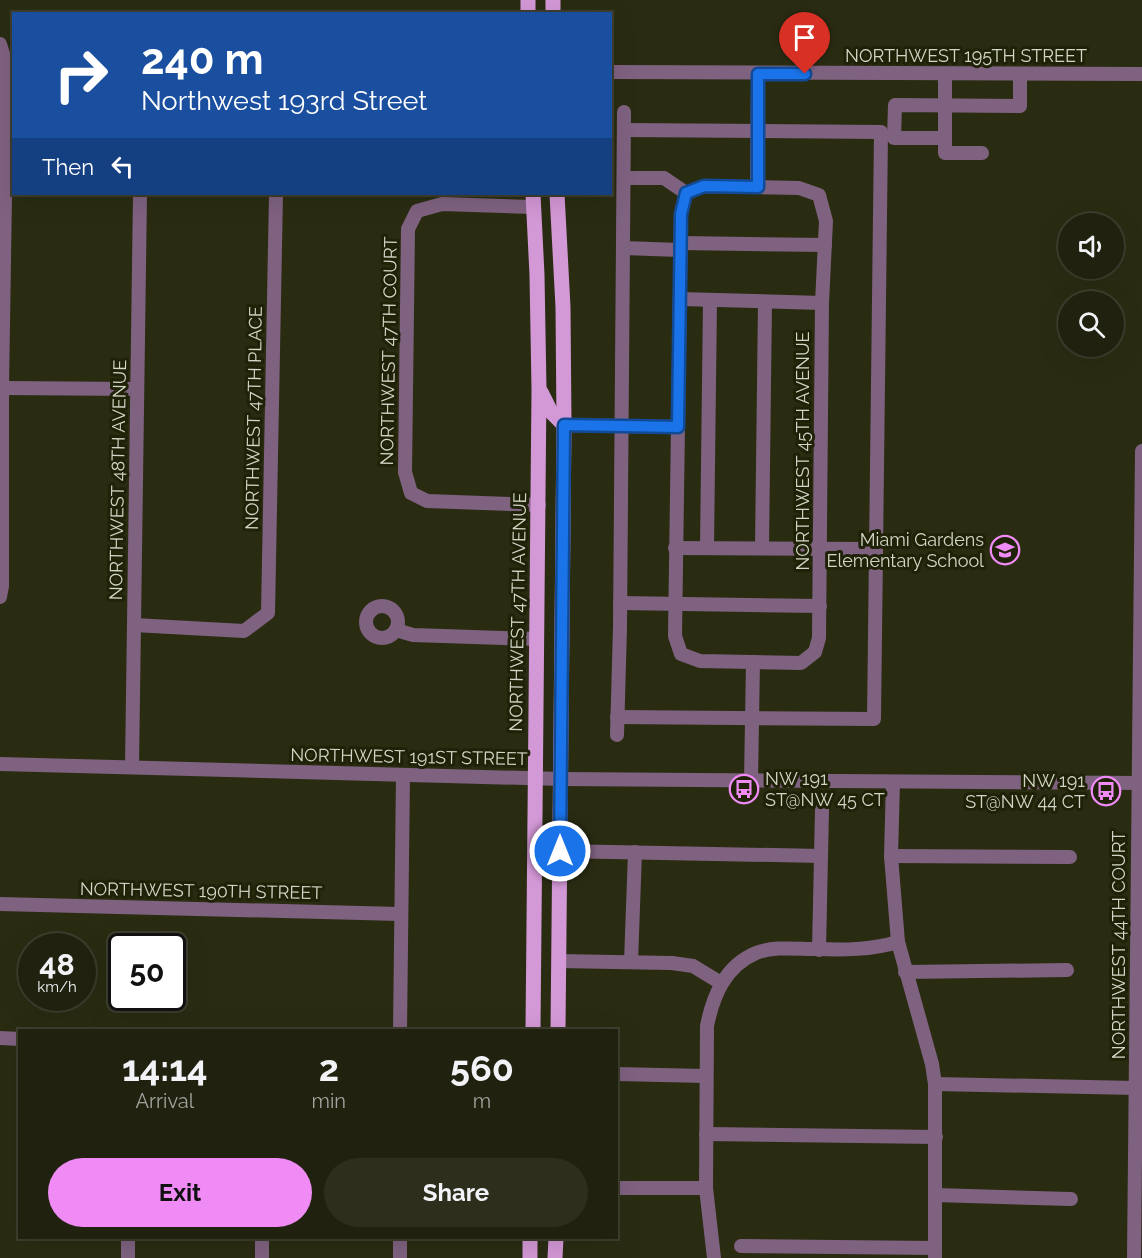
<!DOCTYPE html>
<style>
body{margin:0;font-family:Raleway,sans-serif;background:#2d2e1c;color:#f1f3f6;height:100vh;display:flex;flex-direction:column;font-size:22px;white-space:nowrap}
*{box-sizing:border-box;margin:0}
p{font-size:20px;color:#a2a39e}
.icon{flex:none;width:33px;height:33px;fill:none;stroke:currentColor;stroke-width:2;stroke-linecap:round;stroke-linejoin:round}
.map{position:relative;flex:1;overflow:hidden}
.sheet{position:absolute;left:18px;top:1029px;width:600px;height:210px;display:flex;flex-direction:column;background:#20210e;border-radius:0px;box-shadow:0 6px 24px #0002,0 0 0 2px #3d3e2e}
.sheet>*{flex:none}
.banner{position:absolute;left:12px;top:12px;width:600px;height:183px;border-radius:0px;box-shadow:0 6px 24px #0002,0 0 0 2px #3d3e2e;background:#1a4fa0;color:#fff;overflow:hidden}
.buttons{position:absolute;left:1058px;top:213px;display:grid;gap:12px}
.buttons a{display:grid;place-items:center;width:66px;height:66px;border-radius:50%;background:#20210e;box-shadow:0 6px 24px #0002,0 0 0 2px #3d3e2e;font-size:30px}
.speed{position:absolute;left:18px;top:933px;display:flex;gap:12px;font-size:30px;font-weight:700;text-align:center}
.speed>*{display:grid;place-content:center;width:78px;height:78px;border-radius:50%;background:#20210e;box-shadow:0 6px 24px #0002,0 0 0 2px #3d3e2e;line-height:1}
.speed small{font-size:15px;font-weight:400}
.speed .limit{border:3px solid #111;border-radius:9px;background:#fff;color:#111}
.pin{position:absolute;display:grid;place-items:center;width:51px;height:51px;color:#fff;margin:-62px -26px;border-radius:50% 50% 50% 0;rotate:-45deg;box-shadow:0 0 6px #0007}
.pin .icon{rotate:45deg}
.me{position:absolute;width:66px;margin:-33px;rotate:0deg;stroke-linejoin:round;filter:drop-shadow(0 0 4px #0008)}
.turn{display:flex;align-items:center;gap:21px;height:126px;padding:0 30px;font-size:27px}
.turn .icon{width:78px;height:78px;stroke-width:2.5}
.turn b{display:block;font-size:42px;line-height:51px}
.then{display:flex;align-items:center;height:57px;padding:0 30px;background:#0003;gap:12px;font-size:22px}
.eta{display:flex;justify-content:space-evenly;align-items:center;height:102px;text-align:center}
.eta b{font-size:36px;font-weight:700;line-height:42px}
.button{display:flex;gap:12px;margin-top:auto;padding:12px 30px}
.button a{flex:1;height:69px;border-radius:36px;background:#f08bf6;color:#111;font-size:24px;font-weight:700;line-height:69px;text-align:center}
.button a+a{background:#2d2e1c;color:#f1f3f6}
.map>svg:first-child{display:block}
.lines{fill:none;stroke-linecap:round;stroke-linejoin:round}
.minor{stroke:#7f6280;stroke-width:14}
.major{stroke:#d398d6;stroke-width:15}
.route-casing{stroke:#114b97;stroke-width:15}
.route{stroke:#1a73e8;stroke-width:10}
.labels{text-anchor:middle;stroke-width:6;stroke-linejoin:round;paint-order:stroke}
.street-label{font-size:18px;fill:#d3d6c6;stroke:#202208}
.poi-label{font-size:18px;fill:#d3d6c6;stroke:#202208;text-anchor:end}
</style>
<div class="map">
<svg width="1142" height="1258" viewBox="0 0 1142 1258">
<rect width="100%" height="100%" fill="#2a2c12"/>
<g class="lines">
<g class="minor">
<polyline points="0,44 7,67 2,388 2,586 0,597"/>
<polyline points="610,72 1142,74"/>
<polyline points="945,75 945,153 982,153"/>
<polyline points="945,138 894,138 895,105 1020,106 1020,75"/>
<polyline points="624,178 664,178 686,193"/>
<polygon points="704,186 799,188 819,195 826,221 822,303 819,638 815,652 801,663 700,661 681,654 675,636 681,214 686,193"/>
<polyline points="757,187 758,74"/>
<polyline points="533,207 442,204 417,211 408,229 405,472 411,493 427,501 539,505"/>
<polyline points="680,243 825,245"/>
<polyline points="623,248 680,250"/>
<polyline points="680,299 822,303"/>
<polyline points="2,388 137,389"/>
<polyline points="564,425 678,427"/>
<polyline points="675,548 875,549"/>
<polyline points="707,548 710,300"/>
<polyline points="762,548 765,302"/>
<polyline points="620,603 820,606"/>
<circle cx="382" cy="622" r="16"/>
<polyline points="134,625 244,631 268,613 276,194"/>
<polyline points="396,630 413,635 537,639"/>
<polyline points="617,717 874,719 881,132 624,130"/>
<polyline points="617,735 620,627 624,112"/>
<polyline points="0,764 561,779 1142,783"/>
<polyline points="132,767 140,194"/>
<polyline points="751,781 753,662"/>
<polyline points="893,782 891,856 898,942 932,1064 935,1084 935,1258"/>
<polyline points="560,851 821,856"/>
<polyline points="891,856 1070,857"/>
<polyline points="0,904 400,914"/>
<polyline points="819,950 822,810"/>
<polyline points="559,961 672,963 693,966 721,983"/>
<polyline points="631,962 635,852"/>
<polyline points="905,972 1067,970"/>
<polyline points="400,1030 403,775"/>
<polyline points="0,1038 20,1039"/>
<polyline points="616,1074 706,1076"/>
<polyline points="935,1084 1136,1088"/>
<polyline points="706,1134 936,1137"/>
<polyline points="616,1188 706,1188"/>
<polyline points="935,1195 1071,1199"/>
<polyline points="741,1246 935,1248"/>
<polyline points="128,1258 128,1238"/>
<polyline points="262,1258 262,1238"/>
<polyline points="400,1258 400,1238"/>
<path d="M 714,1258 L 706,1188 L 707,1026 C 713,996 725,966 756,953 C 774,946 797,949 815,949 C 843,950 871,950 898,942"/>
<polyline points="1134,1258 1142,451"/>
</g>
<g class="major">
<polyline points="528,14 528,0"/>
<polyline points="553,14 553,0"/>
<polyline points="557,194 563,307 564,425 558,1030"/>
<polyline points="541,392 551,412 564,425"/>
<polyline points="533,1030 539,389 537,275 533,194"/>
<polyline points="530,1258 530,1238"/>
<polyline points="555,1258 556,1238"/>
</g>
</g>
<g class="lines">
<g class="route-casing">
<polyline id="route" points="560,851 564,425 678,427 681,214 686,193 704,186 758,187 758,74 805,74"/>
</g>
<use href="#route" class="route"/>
</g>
<defs>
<g id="school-ring" transform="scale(1.5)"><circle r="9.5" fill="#202208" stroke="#f08bf6" stroke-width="1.5"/><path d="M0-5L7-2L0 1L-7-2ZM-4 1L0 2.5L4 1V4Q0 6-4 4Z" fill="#f08bf6"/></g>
<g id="bus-ring" transform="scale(1.5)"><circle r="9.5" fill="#202208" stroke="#f08bf6" stroke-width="1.5"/><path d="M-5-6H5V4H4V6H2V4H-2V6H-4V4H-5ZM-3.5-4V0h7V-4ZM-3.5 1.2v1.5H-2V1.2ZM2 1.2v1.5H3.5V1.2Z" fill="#f08bf6"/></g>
</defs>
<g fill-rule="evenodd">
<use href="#school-ring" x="1005" y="550"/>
<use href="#bus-ring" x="744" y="789"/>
<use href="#bus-ring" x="1106" y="791"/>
</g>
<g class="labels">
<g class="street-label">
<text x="966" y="62">NORTHWEST 195TH STREET</text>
<text transform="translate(389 351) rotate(-89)" y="6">NORTHWEST 47TH COURT</text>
<text transform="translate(254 418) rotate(-89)" y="6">NORTHWEST 47TH PLACE</text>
<text transform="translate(803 451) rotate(-90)" y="6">NORTHWEST 45TH AVENUE</text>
<text transform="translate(118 480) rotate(-89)" y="6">NORTHWEST 48TH AVENUE</text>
<text transform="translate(518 612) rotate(-89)" y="6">NORTHWEST 47TH AVENUE</text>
<text transform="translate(409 757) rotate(1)" y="6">NORTHWEST 191ST STREET</text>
<text transform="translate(201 891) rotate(1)" y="6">NORTHWEST 190TH STREET</text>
<text transform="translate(1119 945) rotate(-90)" y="6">NORTHWEST 44TH COURT</text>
</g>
<g class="poi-label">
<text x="984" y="546">Miami Gardens<tspan x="984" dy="21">Elementary School</tspan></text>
<text x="765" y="785" text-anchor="start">NW 191<tspan x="765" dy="21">ST@NW 45 CT</tspan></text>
<text x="1085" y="787">NW 191<tspan x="1085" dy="21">ST@NW 44 CT</tspan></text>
</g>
</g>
</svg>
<div class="buttons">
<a><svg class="icon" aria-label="sound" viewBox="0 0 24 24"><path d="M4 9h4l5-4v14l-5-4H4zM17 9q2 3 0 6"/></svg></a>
<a><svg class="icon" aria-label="search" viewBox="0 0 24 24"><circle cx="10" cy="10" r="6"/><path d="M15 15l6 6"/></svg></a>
</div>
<div class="speed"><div>48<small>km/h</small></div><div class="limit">50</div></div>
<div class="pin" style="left:805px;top:74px;background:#d93025"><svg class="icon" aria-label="arrive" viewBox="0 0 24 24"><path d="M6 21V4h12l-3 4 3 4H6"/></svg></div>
<svg class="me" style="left:560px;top:851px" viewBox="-20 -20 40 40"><circle r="17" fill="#1a73e8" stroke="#fff" stroke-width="3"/><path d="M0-11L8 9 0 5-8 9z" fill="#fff"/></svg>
<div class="banner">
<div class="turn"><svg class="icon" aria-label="right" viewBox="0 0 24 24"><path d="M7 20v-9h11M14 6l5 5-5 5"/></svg><div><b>240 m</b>Northwest 193rd Street</div></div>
<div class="then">Then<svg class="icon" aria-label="left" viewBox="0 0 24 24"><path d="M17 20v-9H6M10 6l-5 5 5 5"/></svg></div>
</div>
<section class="sheet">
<div class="eta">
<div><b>14:14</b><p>Arrival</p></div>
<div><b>2</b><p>min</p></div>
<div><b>560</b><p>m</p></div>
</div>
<div class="button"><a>Exit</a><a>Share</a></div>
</section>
</div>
